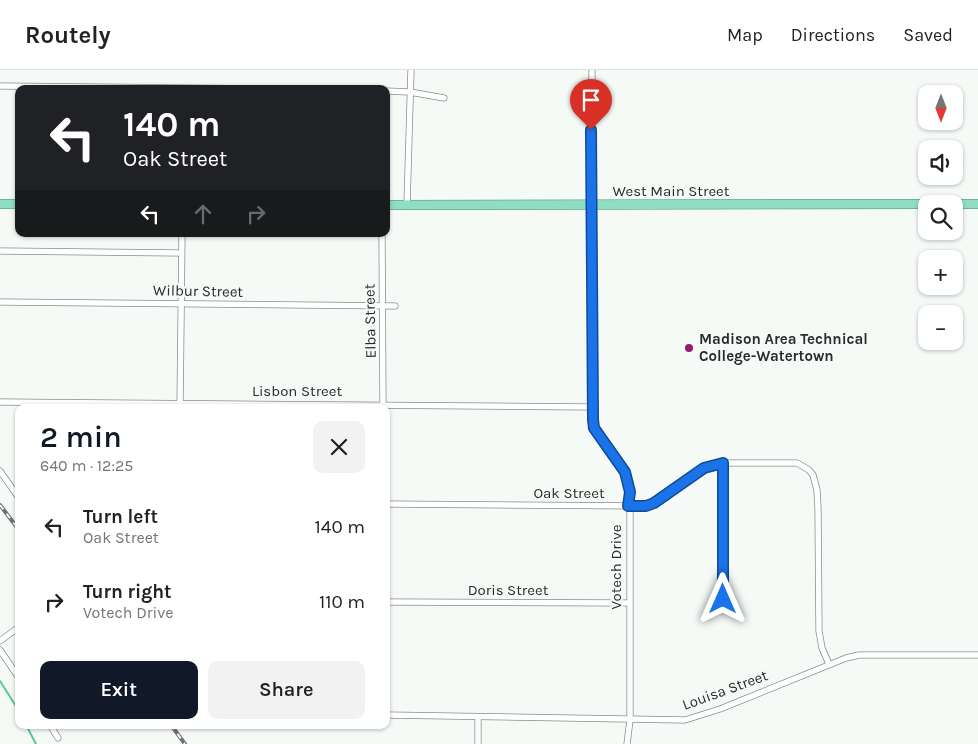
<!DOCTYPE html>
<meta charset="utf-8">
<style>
body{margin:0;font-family:Karla,sans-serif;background:#f2f2f2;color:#222;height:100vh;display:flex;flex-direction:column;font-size:19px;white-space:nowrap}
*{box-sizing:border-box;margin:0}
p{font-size:16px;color:#767676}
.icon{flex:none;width:28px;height:28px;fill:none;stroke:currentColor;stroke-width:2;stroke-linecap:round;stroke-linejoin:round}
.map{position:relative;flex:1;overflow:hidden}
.details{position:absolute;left:15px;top:334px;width:375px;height:325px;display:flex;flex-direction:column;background:#fff;border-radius:10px;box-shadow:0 1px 4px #0004}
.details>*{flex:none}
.top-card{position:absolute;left:15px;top:15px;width:375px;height:152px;border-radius:10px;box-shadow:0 1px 4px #0004;background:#202124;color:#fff;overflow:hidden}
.needle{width:32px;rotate:180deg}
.tools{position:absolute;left:918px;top:15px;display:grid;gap:10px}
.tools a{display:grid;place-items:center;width:45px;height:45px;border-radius:10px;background:#fff;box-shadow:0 1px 4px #0004;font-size:25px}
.pin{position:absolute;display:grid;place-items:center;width:42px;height:42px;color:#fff;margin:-51px -21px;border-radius:50% 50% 50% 0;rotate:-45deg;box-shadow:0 0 5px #0007}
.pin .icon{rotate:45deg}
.me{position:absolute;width:55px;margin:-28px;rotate:0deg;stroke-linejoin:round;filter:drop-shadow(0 0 4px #0008)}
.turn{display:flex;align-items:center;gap:18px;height:105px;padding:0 25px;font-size:22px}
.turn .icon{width:65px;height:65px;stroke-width:2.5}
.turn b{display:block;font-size:35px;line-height:42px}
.lanes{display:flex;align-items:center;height:48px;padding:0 25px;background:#0003;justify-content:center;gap:25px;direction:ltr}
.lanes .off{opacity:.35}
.round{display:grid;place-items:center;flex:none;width:52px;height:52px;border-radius:10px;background:#f2f2f2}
.summary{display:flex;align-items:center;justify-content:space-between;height:85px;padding:0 25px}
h1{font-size:30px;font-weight:600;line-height:38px;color:#111827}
.cta{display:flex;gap:10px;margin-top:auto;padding:10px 25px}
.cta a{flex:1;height:58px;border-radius:10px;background:#111827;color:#fff;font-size:20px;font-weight:600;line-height:58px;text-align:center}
.cta a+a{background:#f2f2f2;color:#222}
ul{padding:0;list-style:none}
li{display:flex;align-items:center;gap:15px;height:75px;padding:0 25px}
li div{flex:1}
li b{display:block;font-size:19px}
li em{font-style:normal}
header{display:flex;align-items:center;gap:30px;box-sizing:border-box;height:70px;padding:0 25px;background:#fff;border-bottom:1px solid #e0e0e0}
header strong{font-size:24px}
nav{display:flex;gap:28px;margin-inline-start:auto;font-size:18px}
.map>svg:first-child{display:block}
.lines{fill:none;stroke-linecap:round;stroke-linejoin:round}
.stream{stroke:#59c69d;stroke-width:2}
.minor-casing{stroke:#898d8b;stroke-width:7}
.primary-casing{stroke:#3b9072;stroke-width:10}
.minor{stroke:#fff;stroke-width:5.5}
.primary{stroke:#8fddc2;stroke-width:9}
.rail-casing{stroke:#6f7271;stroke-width:4}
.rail{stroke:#f5faf7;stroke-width:2;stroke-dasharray:5.5;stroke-linecap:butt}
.route-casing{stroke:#114b97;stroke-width:12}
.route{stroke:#1a73e8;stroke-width:9}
.poi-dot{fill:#9a196f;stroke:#f5faf7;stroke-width:2}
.labels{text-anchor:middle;stroke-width:4.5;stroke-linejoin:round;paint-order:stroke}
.street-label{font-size:15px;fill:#2a2c2b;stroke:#f5faf7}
.poi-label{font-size:15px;font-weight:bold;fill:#2a2c2b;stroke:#f5faf7;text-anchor:start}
</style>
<header>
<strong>Routely</strong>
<nav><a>Map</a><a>Directions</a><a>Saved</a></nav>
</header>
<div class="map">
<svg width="978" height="674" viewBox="0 0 978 674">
<rect width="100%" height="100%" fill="#f5faf7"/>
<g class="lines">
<g class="stream">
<polyline points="0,611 19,641"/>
<polyline points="26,655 36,674"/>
</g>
<g class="minor-casing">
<g id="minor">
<polyline points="592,0 591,135 593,350 594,358 620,394 625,402 630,422 630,650 627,674"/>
<polyline points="0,16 280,19"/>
<polyline points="386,21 410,22 444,28"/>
<polyline points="407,135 411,0"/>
<polyline points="382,164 383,338"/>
<polyline points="0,181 181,183"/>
<polyline points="0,232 395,236"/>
<polyline points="0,332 593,337"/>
<polyline points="180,338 182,164"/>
<polyline points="723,393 723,529"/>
<polyline points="0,401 19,428"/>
<path d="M 386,434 L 645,436 C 676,427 689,400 723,393 L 797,393 L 809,400 L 813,405 L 817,420 L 818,438 L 819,561 L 822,578 L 829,594"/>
<polyline points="386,532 629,533"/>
<polyline points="0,571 19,557"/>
<polyline points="0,580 19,608"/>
<polyline points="386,645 685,650 720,639 846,588 859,585 978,585"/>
<polyline points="478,647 478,674"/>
<polyline points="50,655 58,668"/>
</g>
</g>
<g class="primary-casing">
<g id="primary">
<polyline points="0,134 19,134"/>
<polyline points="954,134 978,134"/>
<polyline points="386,135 926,134"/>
</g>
</g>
<use href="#minor" class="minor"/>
<use href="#primary" class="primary"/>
<g class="rail-casing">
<g id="rail">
<polyline points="0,435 19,460"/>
<polyline points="171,655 185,674"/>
</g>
</g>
<use href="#rail" class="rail"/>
</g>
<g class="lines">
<g class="route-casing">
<polyline id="route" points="591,60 593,350 594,358 625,402 630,422 628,436 646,436 654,433 704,398 723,393 723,529"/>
</g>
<use href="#route" class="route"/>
</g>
<circle class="poi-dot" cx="689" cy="278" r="5"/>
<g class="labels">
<g class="street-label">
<text x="671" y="126">West Main Street</text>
<text transform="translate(198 221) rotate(1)" y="5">Wilbur Street</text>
<text transform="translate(370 251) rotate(-91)" y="5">Elba Street</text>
<text x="297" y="326">Lisbon Street</text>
<text x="569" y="428">Oak Street</text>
<text transform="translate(616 497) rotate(-90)" y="5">Votech Drive</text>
<text x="508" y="525">Doris Street</text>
<text transform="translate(725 620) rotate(-20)" y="5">Louisa Street</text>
</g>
<g class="poi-label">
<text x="699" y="274">Madison Area Technical<tspan x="699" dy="17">College-Watertown</tspan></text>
</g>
</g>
</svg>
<div class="tools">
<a><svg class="needle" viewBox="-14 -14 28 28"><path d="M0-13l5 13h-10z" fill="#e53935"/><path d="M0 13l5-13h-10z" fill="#767676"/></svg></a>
<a><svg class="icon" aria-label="sound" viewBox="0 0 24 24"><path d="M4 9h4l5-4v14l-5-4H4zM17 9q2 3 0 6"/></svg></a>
<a><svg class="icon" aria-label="search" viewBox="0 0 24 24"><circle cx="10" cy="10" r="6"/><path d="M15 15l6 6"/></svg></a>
<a>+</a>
<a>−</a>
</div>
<div class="pin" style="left:591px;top:60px;background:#d93025"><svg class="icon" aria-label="arrive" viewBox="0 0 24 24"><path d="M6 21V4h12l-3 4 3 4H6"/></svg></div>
<svg class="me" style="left:723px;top:529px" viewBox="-20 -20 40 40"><path d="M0-17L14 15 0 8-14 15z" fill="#1a73e8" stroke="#fff" stroke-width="4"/></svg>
<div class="top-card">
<div class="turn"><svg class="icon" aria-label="left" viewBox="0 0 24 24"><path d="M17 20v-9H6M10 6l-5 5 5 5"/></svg><div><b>140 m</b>Oak Street</div></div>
<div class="lanes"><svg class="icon" aria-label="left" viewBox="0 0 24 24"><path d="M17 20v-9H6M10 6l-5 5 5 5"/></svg><svg class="icon off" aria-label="ahead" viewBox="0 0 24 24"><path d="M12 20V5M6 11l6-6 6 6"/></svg><svg class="icon off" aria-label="right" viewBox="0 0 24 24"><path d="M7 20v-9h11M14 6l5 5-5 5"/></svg></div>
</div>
<section class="details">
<div class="summary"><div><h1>2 min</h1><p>640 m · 12:25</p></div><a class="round"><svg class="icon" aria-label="close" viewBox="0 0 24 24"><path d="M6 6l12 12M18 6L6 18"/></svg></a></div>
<ul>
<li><svg class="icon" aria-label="left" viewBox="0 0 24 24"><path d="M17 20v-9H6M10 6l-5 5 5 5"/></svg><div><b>Turn left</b><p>Oak Street</p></div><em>140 m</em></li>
<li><svg class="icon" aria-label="right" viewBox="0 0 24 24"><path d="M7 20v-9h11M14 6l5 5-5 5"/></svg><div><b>Turn right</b><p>Votech Drive</p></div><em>110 m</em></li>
</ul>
<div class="cta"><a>Exit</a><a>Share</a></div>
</section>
</div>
